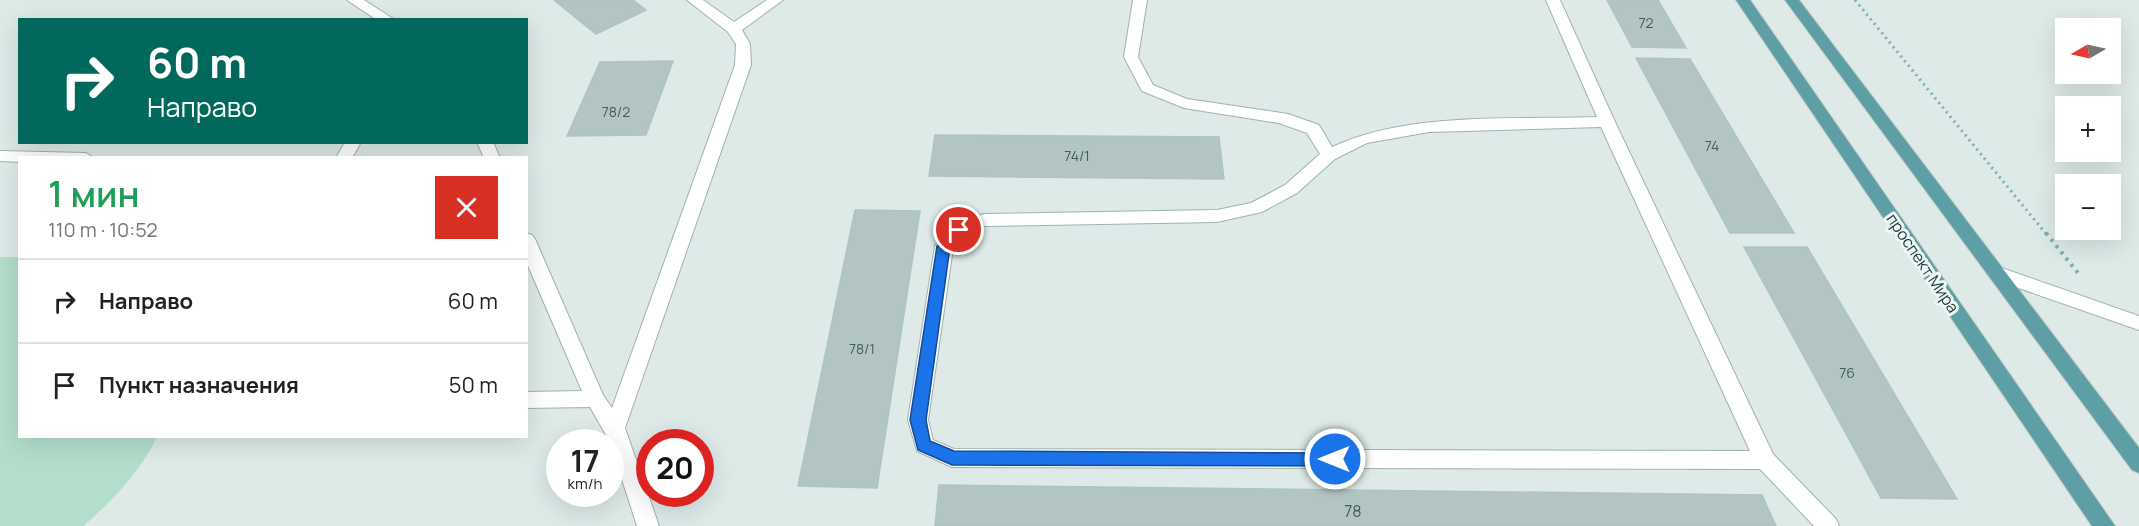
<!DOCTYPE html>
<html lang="ru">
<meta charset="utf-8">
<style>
body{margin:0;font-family:Manrope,sans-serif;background:#f6f6f6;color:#222;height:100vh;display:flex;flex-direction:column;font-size:22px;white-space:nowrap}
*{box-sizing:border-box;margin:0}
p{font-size:20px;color:#767676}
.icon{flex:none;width:33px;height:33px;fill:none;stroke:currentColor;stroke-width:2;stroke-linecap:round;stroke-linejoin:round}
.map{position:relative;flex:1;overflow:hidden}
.side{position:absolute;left:18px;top:156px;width:510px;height:282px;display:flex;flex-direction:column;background:#fff;border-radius:0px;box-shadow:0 6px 24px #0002}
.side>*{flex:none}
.banner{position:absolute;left:18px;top:18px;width:510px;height:126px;border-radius:0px;box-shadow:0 6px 24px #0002;background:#00695c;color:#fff;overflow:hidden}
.needle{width:39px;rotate:261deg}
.controls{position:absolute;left:2055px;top:18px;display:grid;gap:12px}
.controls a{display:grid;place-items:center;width:66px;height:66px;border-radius:0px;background:#fff;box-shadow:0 6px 24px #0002;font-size:30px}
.speed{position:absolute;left:546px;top:429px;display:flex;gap:12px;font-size:30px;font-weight:700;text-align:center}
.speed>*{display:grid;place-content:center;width:78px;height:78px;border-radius:50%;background:#fff;box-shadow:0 6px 24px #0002;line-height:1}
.speed small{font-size:15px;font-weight:400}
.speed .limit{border:9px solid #d22;background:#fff;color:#111}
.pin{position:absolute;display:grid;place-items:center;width:51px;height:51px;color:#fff;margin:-26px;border:3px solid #fff;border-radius:50%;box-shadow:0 2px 6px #0007}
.me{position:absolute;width:66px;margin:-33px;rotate:270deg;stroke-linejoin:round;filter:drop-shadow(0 0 4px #0008)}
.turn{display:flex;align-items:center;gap:21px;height:126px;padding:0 30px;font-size:27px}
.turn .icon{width:78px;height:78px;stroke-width:2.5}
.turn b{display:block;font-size:42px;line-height:51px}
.round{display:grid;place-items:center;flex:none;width:63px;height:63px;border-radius:0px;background:#f6f6f6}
.summary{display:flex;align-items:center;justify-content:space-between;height:102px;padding:0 30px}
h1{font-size:36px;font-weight:600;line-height:45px;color:#1e9e55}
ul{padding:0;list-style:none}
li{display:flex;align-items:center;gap:18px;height:84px;padding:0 30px;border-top:2px solid #e0e0e0}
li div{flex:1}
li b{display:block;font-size:22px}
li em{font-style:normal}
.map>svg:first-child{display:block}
.green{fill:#b3decc}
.building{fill:#b2c5c2;stroke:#afc4c2;stroke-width:1.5}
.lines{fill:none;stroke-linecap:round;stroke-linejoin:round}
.minor-casing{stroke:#a0b1b1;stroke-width:2}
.major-casing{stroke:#bbc4c4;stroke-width:2}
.path-far1{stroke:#7ab0b1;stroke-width:3;stroke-dasharray:2 4;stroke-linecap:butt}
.path{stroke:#7ab0b1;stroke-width:4;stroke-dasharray:3 5;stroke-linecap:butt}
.minor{fill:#fff;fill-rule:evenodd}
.major{fill:#5d9fa4;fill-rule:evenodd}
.route{fill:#1a73e8;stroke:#114b97;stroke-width:1.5}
.labels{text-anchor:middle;stroke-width:6;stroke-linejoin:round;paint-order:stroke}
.number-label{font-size:14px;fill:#425c5d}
.street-label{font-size:16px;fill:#1d393b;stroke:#edf7f5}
.near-number-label{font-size:16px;fill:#425c5d}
</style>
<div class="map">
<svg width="2139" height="526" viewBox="0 0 2139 526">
<rect width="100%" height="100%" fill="#ddeae8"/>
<path class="green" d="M 0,257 L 19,257 L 20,436 L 157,437 C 141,470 112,502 83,526 L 0,526 Z"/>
<g class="building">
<polygon points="554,0 633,0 646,10 596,34"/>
<polygon points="1607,0 1658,0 1686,48 1632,47"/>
<polygon points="1636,58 1690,59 1794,233 1730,233"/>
<polygon points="673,61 646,135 567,136 600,62"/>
<polygon points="935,135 1219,137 1224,179 929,176"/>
<polygon points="855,210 920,211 877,488 798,486"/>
<polygon points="1744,247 1807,247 1957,499 1881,498"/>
<polygon points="939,485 1762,495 1776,526 935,526"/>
</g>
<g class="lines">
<g class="minor-casing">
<g id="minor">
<polygon points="347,0 364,0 395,20 377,20"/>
<polygon points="687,0 703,0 734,22 767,0 783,0 742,30 750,44 751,65 625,428 659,526 637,526 610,442 590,407 526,408 526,392 582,391 526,261 526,233 532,235 535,239 603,395 612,408 735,65 736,44 728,32"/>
<path d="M 1133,0 L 1147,0 L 1138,57 L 1153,85 L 1187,99 L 1288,114 L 1319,125 L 1332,147 C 1409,111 1513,120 1597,117 L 1546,0 L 1560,0 L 1615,122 L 1773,454 L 1836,519 L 1839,526 L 1814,526 L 1760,469 L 952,467 L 917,451 L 908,420 L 935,246 L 953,225 L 984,214 L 1217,210 L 1251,203 L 1285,185 L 1320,154 L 1307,133 L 1279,123 L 1184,108 L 1142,91 L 1124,57 ZM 1601,127 L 1750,451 L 954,449 L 933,440 L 928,420 L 953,248 L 965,233 L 985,226 L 1217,222 L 1262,212 L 1297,193 L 1335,159 L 1367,143 L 1429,132 Z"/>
<polygon points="345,142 361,142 352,158 336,158"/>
<polygon points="477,142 493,142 500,158 484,158"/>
<polygon points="0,151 86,153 94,158 20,158 20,162 0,161"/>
<polygon points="1996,266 2139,316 2139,330 1990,278 1987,273 1990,268"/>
</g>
</g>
<g class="major-casing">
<g id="major">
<polygon points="1736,0 1750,0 2115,526 2092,526"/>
<polygon points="1785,0 1799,0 2139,448 2139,473 2132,470"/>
</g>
</g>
<polyline class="path-far1" points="1855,0 2047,235"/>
<polyline class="path" points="2046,233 2078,273"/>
<use href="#minor" class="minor"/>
<use href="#major" class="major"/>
</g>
<polygon class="route" points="959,225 966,230 950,247 926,420 930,441 954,451 1335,453 1340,454 1343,459 1340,464 1335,466 952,465 918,450 910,420 937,246 955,226"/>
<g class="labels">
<g class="number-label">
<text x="1646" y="28">72</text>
<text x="616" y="117">78/2</text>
<text x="1712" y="151">74</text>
<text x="1077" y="161">74/1</text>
<text x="862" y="354">78/1</text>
<text x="1847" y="378">76</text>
</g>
<g class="street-label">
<text transform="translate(1923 263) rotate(56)" y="6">проспект Мира</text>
</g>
<g class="near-number-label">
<text x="1353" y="517">78</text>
</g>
</g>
</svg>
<div class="controls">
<a><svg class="needle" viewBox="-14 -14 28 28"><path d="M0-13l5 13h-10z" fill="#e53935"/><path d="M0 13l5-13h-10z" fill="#767676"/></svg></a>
<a>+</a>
<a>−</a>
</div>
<div class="speed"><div>17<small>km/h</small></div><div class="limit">20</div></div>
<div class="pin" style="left:959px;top:230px;background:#d93025"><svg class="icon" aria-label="arrive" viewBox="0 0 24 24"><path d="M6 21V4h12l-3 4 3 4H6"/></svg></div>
<svg class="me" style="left:1335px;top:459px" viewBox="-20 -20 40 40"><circle r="17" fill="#1a73e8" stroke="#fff" stroke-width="3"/><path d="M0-11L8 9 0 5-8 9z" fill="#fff"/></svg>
<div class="banner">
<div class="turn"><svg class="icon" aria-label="right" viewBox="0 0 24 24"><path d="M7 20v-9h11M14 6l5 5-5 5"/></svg><div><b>60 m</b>Направо</div></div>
</div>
<section class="side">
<div class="summary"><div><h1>1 мин</h1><p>110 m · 10:52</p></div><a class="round" style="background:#d93025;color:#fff"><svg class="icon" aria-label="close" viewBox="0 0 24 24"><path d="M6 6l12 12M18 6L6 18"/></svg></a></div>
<ul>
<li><svg class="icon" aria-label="right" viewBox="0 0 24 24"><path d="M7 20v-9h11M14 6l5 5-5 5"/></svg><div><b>Направо</b></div><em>60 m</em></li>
<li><svg class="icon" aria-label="arrive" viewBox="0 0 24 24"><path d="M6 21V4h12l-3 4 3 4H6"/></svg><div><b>Пункт назначения</b></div><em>50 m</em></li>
</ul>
</section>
</div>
